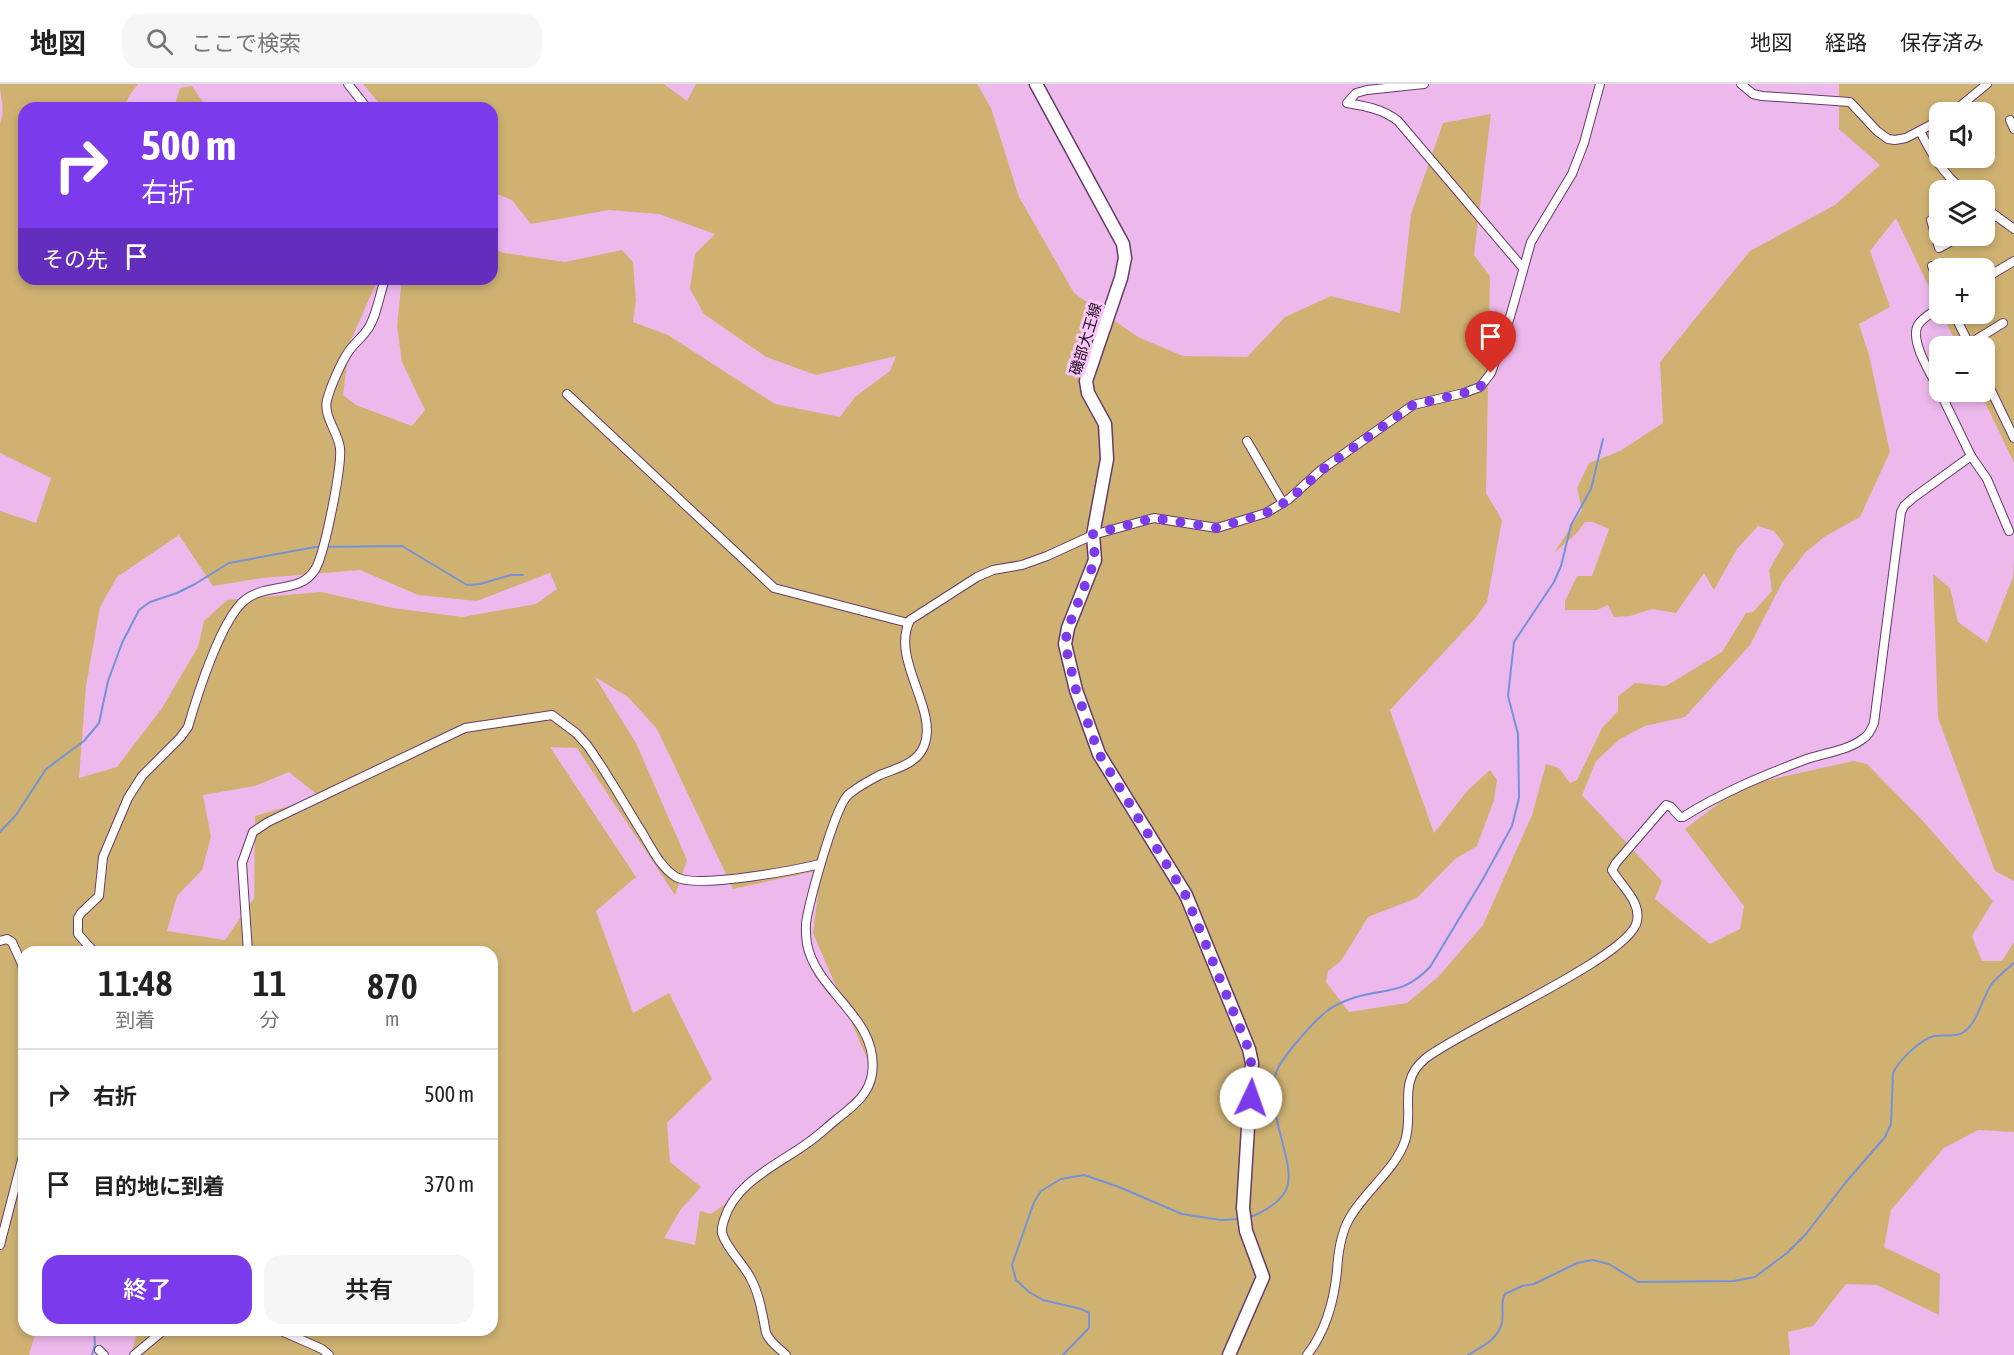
<!DOCTYPE html>
<html lang="ja">
<meta charset="utf-8">
<style>
body{margin:0;font-family:"Asap Condensed","Noto Sans JP",sans-serif;background:#f6f6f6;color:#222;height:100vh;display:flex;flex-direction:column;font-size:22px;white-space:nowrap}
*{box-sizing:border-box;margin:0}
p{font-size:20px;color:#767676}
.icon{flex:none;width:33px;height:33px;fill:none;stroke:currentColor;stroke-width:2;stroke-linecap:round;stroke-linejoin:round}
.map{position:relative;flex:1;overflow:hidden}
.details{position:absolute;left:18px;top:862px;width:480px;height:390px;display:flex;flex-direction:column;background:#fff;border-radius:18px;box-shadow:0 3px 9px #0003}
.details>*{flex:none}
.guide{position:absolute;left:18px;top:18px;width:480px;height:183px;border-radius:18px;box-shadow:0 3px 9px #0003;background:#7c3aed;color:#fff;overflow:hidden}
.tools{position:absolute;left:1929px;top:18px;display:grid;gap:12px}
.tools a{display:grid;place-items:center;width:66px;height:66px;border-radius:12px;background:#fff;box-shadow:0 3px 9px #0003;font-size:30px}
.pin{position:absolute;display:grid;place-items:center;width:51px;height:51px;color:#fff;margin:-62px -26px;border-radius:50% 50% 50% 0;rotate:-45deg;box-shadow:0 0 6px #0007}
.pin .icon{rotate:45deg}
.me{position:absolute;width:66px;margin:-33px;rotate:3deg;stroke-linejoin:round;filter:drop-shadow(0 0 4px #0008)}
.turn{display:flex;align-items:center;gap:21px;height:126px;padding:0 24px;font-size:27px}
.turn .icon{width:78px;height:78px;stroke-width:2.5}
.turn b{display:block;font-size:42px;line-height:51px}
.then{display:flex;align-items:center;height:57px;padding:0 24px;background:#0003;gap:12px;font-size:22px}
.eta{display:flex;justify-content:space-evenly;align-items:center;height:102px;text-align:center}
.eta b{font-size:36px;font-weight:600;line-height:42px}
.action{display:flex;gap:12px;margin-top:auto;padding:12px 24px}
.action a{flex:1;height:69px;border-radius:18px;background:#7c3aed;color:#fff;font-size:24px;font-weight:600;line-height:69px;text-align:center}
.action a+a{background:#f6f6f6;color:#222}
ul{padding:0;list-style:none}
li{display:flex;align-items:center;gap:18px;height:90px;padding:0 24px;border-top:2px solid #e0e0e0}
li div{flex:1}
li b{display:block;font-size:22px}
li em{font-style:normal}
header{display:flex;align-items:center;gap:36px;box-sizing:border-box;height:84px;padding:0 30px;background:#fff;border-bottom:2px solid #e0e0e0}
header strong{font-size:28px}
nav{display:flex;gap:33px;margin-inline-start:auto;font-size:21px}
.search{width:420px;height:54px;background:#f6f6f6;display:flex;align-items:center;gap:15px;box-sizing:border-box;padding:0 21px;border-radius:18px;color:#767676;font-size:22px}
.map>svg:first-child{display:block}
.green{fill:#cfb272;fill-rule:evenodd}
.lines{fill:none;stroke-linecap:round;stroke-linejoin:round}
.stream{stroke:#7591d8;stroke-width:2}
.minor-casing{stroke:#673b67;stroke-width:10}
.primary-casing{stroke:#673b67;stroke-width:15}
.minor{stroke:#fff;stroke-width:8}
.primary{stroke:#fff;stroke-width:12}
.route{stroke:#7c3aed;stroke-width:10;stroke-dasharray:0 18}
.labels{text-anchor:middle;stroke-width:6;stroke-linejoin:round;paint-order:stroke}
.street-label{font-size:15px;fill:#19081a;stroke:#fbc6fa}
</style>
<header>
<strong>地図</strong>
<div class="search"><svg class="icon" aria-label="search" viewBox="0 0 24 24"><circle cx="10" cy="10" r="6"/><path d="M15 15l6 6"/></svg>ここで検索</div>
<nav><a>地図</a><a>経路</a><a>保存済み</a></nav>
</header>
<div class="map">
<svg width="2014" height="1271" viewBox="0 0 2014 1271">
<rect width="100%" height="100%" fill="#edb9ed"/>
<g class="green">
<path d="M 0,0 L 138,0 L 129,12 L 124,24 L 24,24 L 24,195 L 378,195 L 350,258 L 343,311 L 356,321 L 412,342 L 425,326 L 402,278 L 397,242 L 402,195 L 492,195 L 492,165 L 504,169 L 565,178 L 622,166 L 633,178 L 636,216 L 633,238 L 668,251 L 775,320 L 840,333 L 855,313 L 890,287 L 896,272 L 816,291 L 766,273 L 704,230 L 690,205 L 695,170 L 715,150 L 659,130 L 609,126 L 531,140 L 512,116 L 492,108 L 492,24 L 383,24 L 363,0 L 664,0 L 687,17 L 696,0 L 977,0 L 991,24 L 1019,113 L 1074,209 L 1138,253 L 1183,272 L 1247,273 L 1285,233 L 1331,212 L 1400,229 L 1411,130 L 1443,39 L 1491,30 L 1474,171 L 1490,192 L 1486,409 L 1502,436 L 1487,518 L 1474,536 L 1390,626 L 1434,749 L 1468,706 L 1490,686 L 1497,696 L 1494,716 L 1477,762 L 1455,775 L 1417,814 L 1368,833 L 1341,877 L 1328,887 L 1326,898 L 1349,928 L 1407,919 L 1439,892 L 1483,841 L 1532,731 L 1546,680 L 1559,684 L 1570,699 L 1577,696 L 1602,644 L 1618,627 L 1618,612 L 1635,599 L 1666,602 L 1722,568 L 1746,529 L 1753,528 L 1772,507 L 1769,486 L 1784,460 L 1774,447 L 1758,442 L 1737,465 L 1714,506 L 1704,489 L 1676,529 L 1652,525 L 1630,532 L 1614,533 L 1608,521 L 1597,526 L 1565,526 L 1565,517 L 1577,492 L 1592,492 L 1609,445 L 1593,438 L 1585,438 L 1577,449 L 1554,469 L 1582,426 L 1577,404 L 1589,379 L 1620,367 L 1663,339 L 1660,278 L 1750,167 L 1835,121 L 1880,81 L 1839,45 L 1839,0 L 2014,0 L 2014,379 L 1980,308 L 1984,308 L 1984,262 L 1958,262 L 1942,230 L 1984,230 L 1984,184 L 1940,184 L 1939,224 L 1896,134 L 1870,167 L 1890,223 L 1859,240 L 1869,271 L 1890,368 L 1860,433 L 1824,453 L 1805,469 L 1783,497 L 1750,561 L 1685,633 L 1645,642 L 1620,655 L 1596,677 L 1582,711 L 1662,797 L 1655,815 L 1710,860 L 1740,845 L 1744,822 L 1685,745 L 1741,702 L 1853,677 L 1867,680 L 1923,737 L 1993,817 L 1972,852 L 1982,877 L 2002,877 L 2014,858 L 2014,1048 L 1978,1046 L 1944,1064 L 1891,1126 L 1884,1163 L 1940,1190 L 1939,1231 L 1877,1201 L 1846,1200 L 1813,1242 L 1788,1248 L 1790,1271 L 131,1271 L 137,1247 L 359,1246 L 364,1248 L 366,1246 L 492,1246 L 492,868 L 24,868 L 24,1246 L 36,1247 L 29,1271 L 0,1271 L 0,427 L 36,439 L 51,394 L 0,369 L 0,40 C 6,22 0,17 0,0 ZM 1940,28 L 1984,28 L 1984,74 L 1940,74 ZM 1940,106 L 1984,106 L 1984,152 L 1940,152 ZM 179,451 L 213,502 L 262,494 L 360,486 L 418,511 L 477,517 L 550,489 L 557,505 L 536,520 L 462,533 L 393,524 L 321,508 L 227,516 L 204,537 L 198,563 L 162,624 L 117,683 L 79,694 L 86,602 L 100,523 L 117,493 ZM 595,593 L 628,613 L 657,645 L 733,805 L 821,786 L 813,849 L 872,986 L 862,1021 L 711,1130 L 700,1127 L 695,1161 L 664,1154 L 681,1125 L 701,1103 L 670,1078 L 667,1039 L 712,995 L 669,909 L 633,929 L 596,827 L 636,793 L 550,663 L 577,664 L 675,811 L 687,776 L 636,659 ZM 289,688 L 320,713 L 255,732 L 254,814 L 225,856 L 167,847 L 177,812 L 202,786 L 211,753 L 203,711 L 255,702 Z"/>
<polygon points="192,2 207,24 174,24 180,4"/>
<polygon points="2014,475 2014,797 1995,787 1938,634 1933,490 1950,504 1958,538 1987,559 2013,493"/>
</g>
<g class="lines">
<g class="stream">
<polyline points="0,748 16,731 46,685 84,657 99,639 108,597 122,559 139,526 150,518 177,509 195,500 229,479 315,463 402,462 467,501 480,500 511,491 523,491"/>
<path d="M 1248,1134 C 1261,1129 1277,1121 1285,1108 C 1301,1081 1258,1021 1279,982 C 1288,967 1313,938 1327,927 C 1334,921 1347,916 1356,913 C 1389,904 1404,910 1430,883 L 1483,795 L 1512,742 L 1519,714 L 1518,650 L 1508,612 L 1514,558 L 1554,498 L 1561,482 L 1571,441 L 1591,405 L 1603,355"/>
<polyline points="92,1271 95,1261 94,1246"/>
<polyline points="1063,1271 1089,1244 1089,1229 1081,1225 1043,1216 1029,1208 1016,1196 1012,1181 1034,1118 1041,1107 1061,1095 1084,1091 1119,1103 1182,1130 1221,1136 1239,1135"/>
<path d="M 1468,1271 C 1481,1263 1499,1255 1502,1238 C 1504,1228 1500,1219 1505,1210 L 1522,1202 L 1534,1200 L 1577,1179 L 1593,1176 L 1609,1180 L 1638,1198 L 1734,1197 L 1755,1193 L 1787,1169 L 1806,1150 L 1846,1098 L 1885,1053 L 1891,1040 L 1893,989 C 1899,976 1920,956 1934,952 C 1943,950 1953,954 1962,949 C 1978,940 1981,916 1991,901 C 1997,893 2006,886 2014,879"/>
</g>
<g class="minor-casing">
<g id="minor">
<polyline points="348,0 367,24"/>
<path d="M 1424,0 L 1367,6 L 1356,9 L 1347,19 C 1365,22 1383,25 1398,37 L 1523,184"/>
<polyline points="1741,0 1753,10 1762,12 1850,18 1877,47 1888,55 1895,56 1906,54 1940,36"/>
<polyline points="1953,28 1987,0"/>
<polyline points="2010,36 2014,45"/>
<path d="M 1920,47 C 1931,69 1943,90 1963,106"/>
<polyline points="1984,123 2014,145"/>
<polyline points="1940,131 1931,136 1939,164 1961,152"/>
<polyline points="1984,138 1996,132"/>
<polyline points="1932,182 1940,200"/>
<polyline points="1984,195 2014,177"/>
<path d="M 1940,223 C 1933,228 1922,234 1918,241 C 1909,257 1932,292 1940,307"/>
<polyline points="1954,230 1970,262"/>
<polyline points="1969,260 2003,239"/>
<polyline points="1984,292 2014,354"/>
<polyline points="1940,308 1971,372 1987,395 2009,447"/>
<polyline points="567,310 774,504 908,539"/>
<polyline points="1247,357 1283,419"/>
<polyline points="0,857 7,855 12,858 22,880 24,890"/>
<path d="M 94,868 L 78,850 L 78,834 L 81,829 L 99,812 L 103,773 L 128,714 L 142,692 L 180,654 L 188,643 C 197,612 221,535 245,516 C 267,498 301,511 316,484 C 325,467 342,383 340,364 C 338,348 323,332 327,316 C 330,304 340,281 347,270 C 352,261 361,255 367,246 C 376,235 380,209 385,195"/>
<path d="M 248,868 L 242,779 L 253,748 L 268,738 L 465,644 L 552,631 L 576,649 L 587,661 C 608,690 624,720 643,750 C 652,765 661,784 676,793 C 697,805 795,786 820,780"/>
<polyline points="0,1161 24,1068"/>
<polyline points="279,1246 322,1265 329,1271"/>
<polyline points="99,1266 104,1271"/>
<polyline points="134,1271 164,1246"/>
<path d="M 786,1271 C 780,1265 771,1259 767,1251 C 765,1247 765,1243 764,1238 C 761,1223 758,1208 751,1195 C 744,1180 727,1166 722,1149 C 721,1144 723,1140 724,1136 C 735,1098 779,1080 809,1058 C 819,1051 827,1043 837,1035 C 852,1023 869,1011 872,990 C 880,934 817,910 807,860 C 806,852 805,841 807,833 C 811,813 835,721 849,710 C 858,703 870,696 880,691 C 896,684 916,681 924,662 C 939,625 890,576 910,536 L 977,493 L 993,486 L 1022,481 L 1047,472 L 1093,451 L 1154,434 L 1217,444 L 1266,429 L 1289,415 L 1321,386 L 1413,321 L 1464,309 L 1480,303 L 1491,289 L 1510,233 L 1531,158 L 1572,90 L 1584,59 L 1600,0"/>
<path d="M 1307,1271 C 1326,1247 1334,1217 1337,1187 C 1338,1170 1340,1154 1347,1139 C 1361,1110 1395,1087 1405,1057 C 1415,1026 1396,998 1426,974 C 1461,946 1632,872 1637,837 C 1641,817 1621,802 1612,786 L 1616,779 L 1666,721 L 1671,723 L 1680,733 L 1683,733 C 1721,709 1762,692 1804,676 C 1823,669 1848,667 1864,654 C 1869,651 1872,644 1874,639 L 1901,428 L 1904,422 L 1913,414 L 1971,372"/>
</g>
</g>
<g class="primary-casing">
<polyline id="primary" points="1036,0 1123,160 1125,174 1121,194 1086,297 1088,309 1105,340 1107,375 1093,451 1095,476 1068,544 1065,560 1076,606 1099,670 1186,811 1249,965 1252,979 1243,1124 1246,1147 1263,1193 1229,1271"/>
</g>
<use href="#minor" class="minor"/>
<use href="#primary" class="primary"/>
</g>
<g class="lines">
<polyline class="route" points="1251,1014 1253,991 1249,966 1186,812 1099,670 1076,606 1065,560 1068,544 1095,476 1093,450 1154,434 1217,444 1266,429 1289,416 1322,386 1413,321 1464,309 1480,303 1491,289"/>
</g>
<g class="labels">
<g class="street-label">
<text transform="translate(1086 255) rotate(-73)" y="5">磯部大王線</text>
</g>
</g>
</svg>
<div class="tools">
<a><svg class="icon" aria-label="sound" viewBox="0 0 24 24"><path d="M4 9h4l5-4v14l-5-4H4zM17 9q2 3 0 6"/></svg></a>
<a><svg class="icon" aria-label="layers" viewBox="0 0 24 24"><path d="M12 4l9 5-9 5-9-5zM3 14l9 5 9-5"/></svg></a>
<a>+</a>
<a>−</a>
</div>
<div class="pin" style="left:1491px;top:289px;background:#d93025"><svg class="icon" aria-label="arrive" viewBox="0 0 24 24"><path d="M6 21V4h12l-3 4 3 4H6"/></svg></div>
<svg class="me" style="left:1251px;top:1014px" viewBox="-20 -20 40 40"><circle r="19" fill="#fff"/><path d="M0-13L10 11 0 6-10 11z" fill="#7c3aed"/></svg>
<div class="guide">
<div class="turn"><svg class="icon" aria-label="right" viewBox="0 0 24 24"><path d="M7 20v-9h11M14 6l5 5-5 5"/></svg><div><b>500 m</b>右折</div></div>
<div class="then">その先<svg class="icon" aria-label="arrive" viewBox="0 0 24 24"><path d="M6 21V4h12l-3 4 3 4H6"/></svg></div>
</div>
<section class="details">
<div class="eta">
<div><b>11:48</b><p>到着</p></div>
<div><b>11</b><p>分</p></div>
<div><b>870</b><p>m</p></div>
</div>
<ul>
<li><svg class="icon" aria-label="right" viewBox="0 0 24 24"><path d="M7 20v-9h11M14 6l5 5-5 5"/></svg><div><b>右折</b></div><em>500 m</em></li>
<li><svg class="icon" aria-label="arrive" viewBox="0 0 24 24"><path d="M6 21V4h12l-3 4 3 4H6"/></svg><div><b>目的地に到着</b></div><em>370 m</em></li>
</ul>
<div class="action"><a>終了</a><a>共有</a></div>
</section>
</div>
